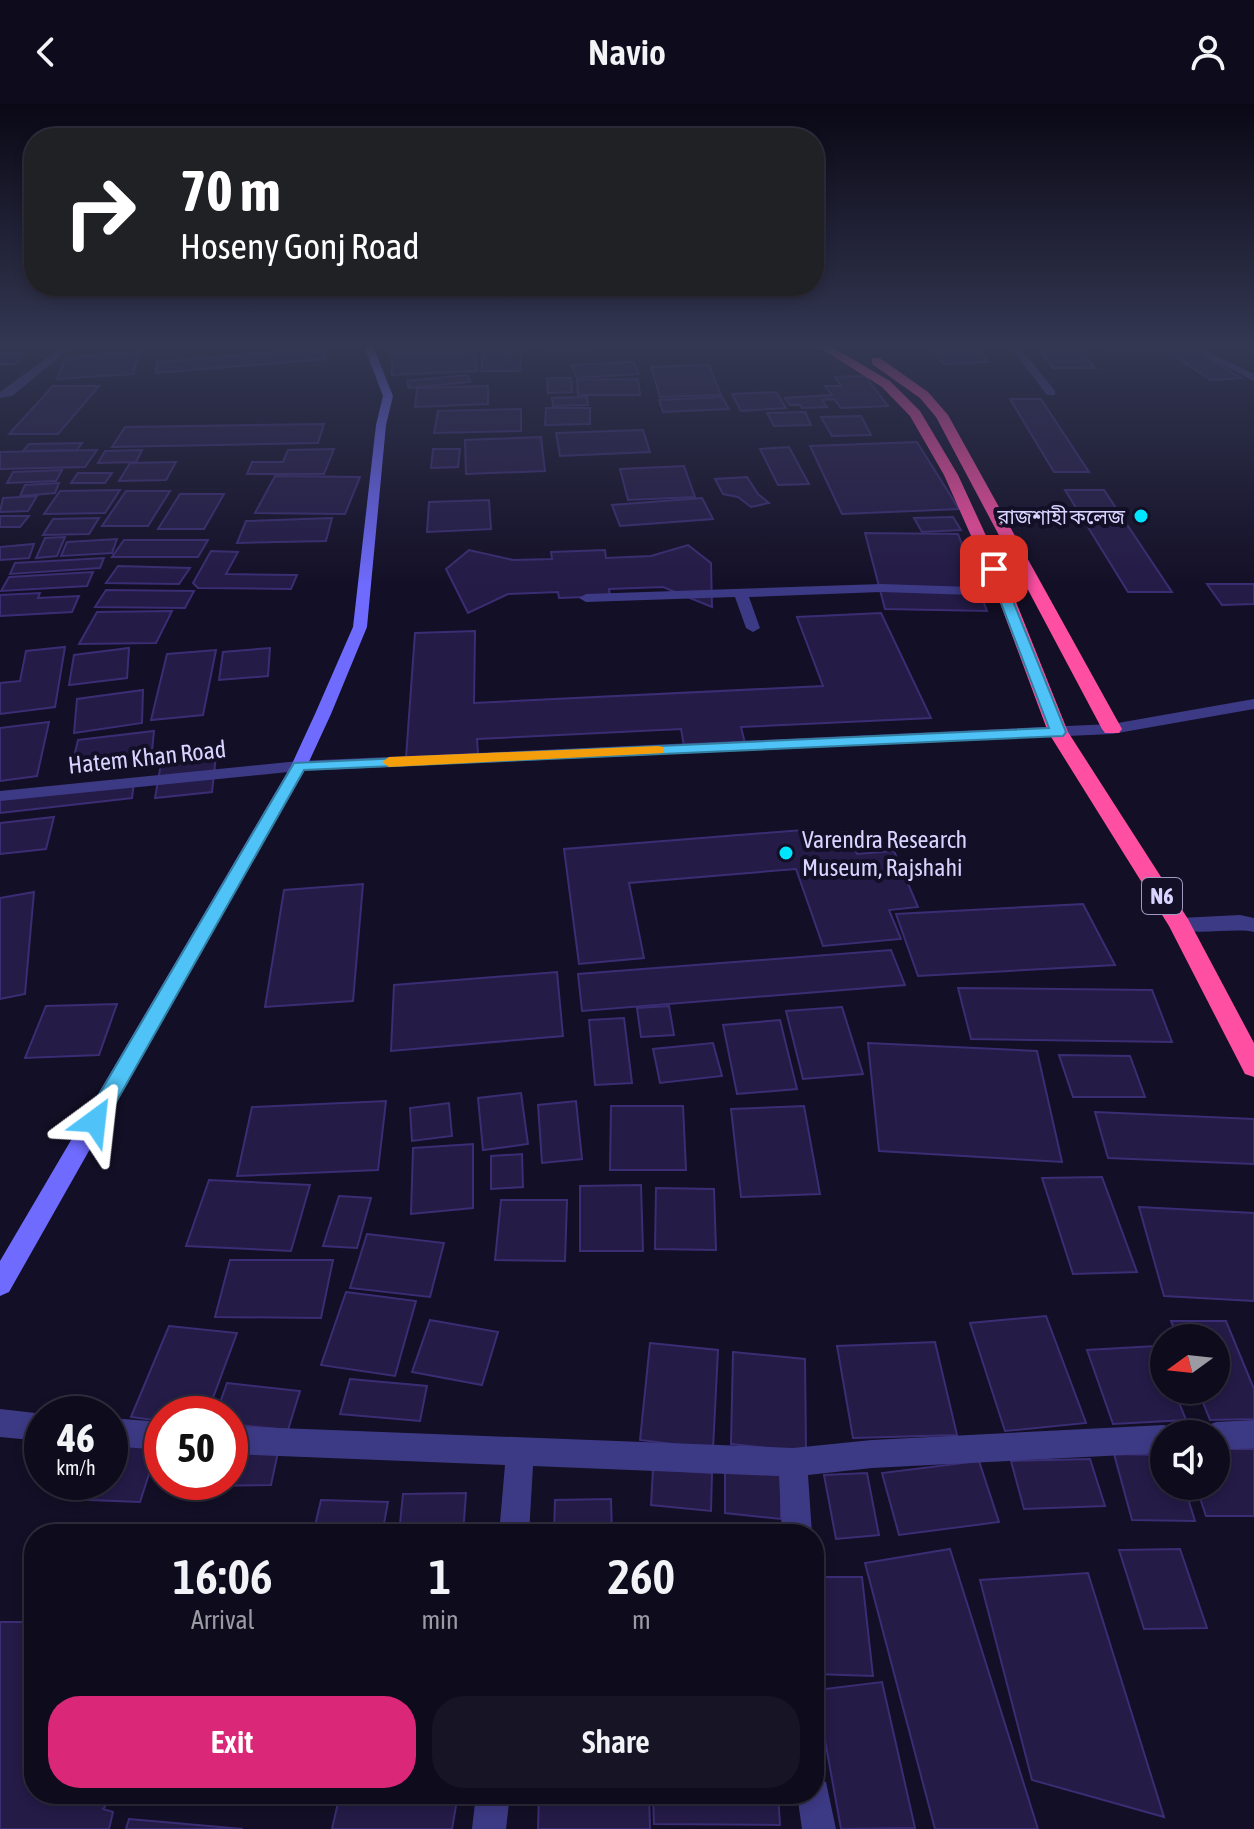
<!DOCTYPE html>
<meta charset="utf-8">
<style>
:root{--surface:#0e0b1c;--page:#171425;--text:#f1f3f6;--muted:#9b9ba3;--line:#2e2b3b;--accent:#db2777}
body{margin:0;font-family:"Asap Condensed","Noto Sans Bengali",sans-serif;background:var(--page);color:var(--text);height:100vh;display:flex;flex-direction:column;font-size:30px;white-space:nowrap}
*{box-sizing:border-box;margin:0}
p{font-size:26px;color:var(--muted)}
.icon{flex:none;width:44px;height:44px;fill:none;stroke:currentColor;stroke-width:2;stroke-linecap:round;stroke-linejoin:round}
.map{position:relative;flex:1;overflow:hidden}
.side{position:absolute;left:24px;top:1420px;width:800px;height:280px;display:flex;flex-direction:column;background:var(--surface);border-radius:32px;box-shadow:0 4px 12px #0003,0 0 0 2px var(--line)}
.side>*{flex:none}
.hud{position:absolute;left:24px;top:24px;width:800px;height:168px;border-radius:32px;box-shadow:0 4px 12px #0003,0 0 0 2px var(--line);background:#202124;color:#fff;overflow:hidden}
.needle{width:52px;rotate:255deg}
.tools{position:absolute;left:1150px;top:1220px;display:grid;gap:16px}
.tools a{display:grid;place-items:center;width:80px;height:80px;border-radius:50%;background:var(--surface);box-shadow:0 4px 12px #0003,0 0 0 2px var(--line);font-size:40px}
.speed{position:absolute;left:24px;top:1292px;display:flex;gap:16px;font-size:40px;font-weight:700;text-align:center}
.speed>*{display:grid;place-content:center;width:104px;height:104px;border-radius:50%;background:var(--surface);box-shadow:0 4px 12px #0003,0 0 0 2px var(--line);line-height:1}
.speed small{font-size:20px;font-weight:400}
.speed .limit{border:12px solid #d22;background:#fff;color:#111}
.pin{position:absolute;display:grid;place-items:center;width:68px;height:68px;color:#fff;margin:-34px;border-radius:16px;box-shadow:0 4px 12px #0006}
.me{position:absolute;width:88px;margin:-44px;rotate:30deg;stroke-linejoin:round;filter:drop-shadow(0 0 6px #0008)}
.turn{display:flex;align-items:center;gap:28px;height:168px;padding:0 24px;font-size:36px}
.turn .icon{width:104px;height:104px;stroke-width:2.5}
.turn b{display:block;font-size:56px;line-height:68px}
.eta{display:flex;justify-content:space-evenly;align-items:center;height:136px;text-align:center}
.eta b{font-size:48px;font-weight:600;line-height:56px}
.cta{display:flex;gap:16px;margin-top:auto;padding:16px 24px}
.cta a{flex:1;height:92px;border-radius:32px;background:var(--accent);color:#fff;font-size:32px;font-weight:600;line-height:92px;text-align:center}
.cta a+a{background:var(--page);color:var(--text)}
header{display:flex;justify-content:space-between;align-items:center;height:104px;padding:0 24px;background:var(--surface);font-size:36px;font-weight:600}
.map>svg:first-child{display:block}
.building{fill:#241b47;stroke:#3b2d73;stroke-width:2}
.lines{fill:none;stroke-linecap:round;stroke-linejoin:round}
.lane{fill:#3d3a85;fill-rule:evenodd}
.street{fill:#3d3a85;fill-rule:evenodd}
.secondary{fill:#6f6bff;fill-rule:evenodd}
.highway{fill:#ff4fa3;fill-rule:evenodd}
.route{fill:#4fc3f7;stroke:#337fa1;stroke-width:2}
.slow{fill:#f59e0b}
.poi-dot{fill:#00e5ff;stroke:#130f26;stroke-width:3}
.labels{text-anchor:middle;dominant-baseline:central;stroke-width:8;stroke-linejoin:round;paint-order:stroke}
.far-poi-label{font-size:20px;fill:#d9d4ff;stroke:#130f26;text-anchor:end}
.shield{fill:#130f26;stroke:#9e99be;stroke-width:2}
.shield-label{font-size:22px;font-weight:bold;fill:#d9d4ff}
.street-label{font-size:24px;fill:#d9d4ff;stroke:#130f26}
.poi-label{font-size:24px;fill:#d9d4ff;stroke:#130f26;text-anchor:start}
</style>
<header><svg class="icon" aria-label="back" viewBox="0 0 24 24"><path d="M15 5l-7 7 7 7"/></svg>Navio<svg class="icon" aria-label="person" viewBox="0 0 24 24"><circle cx="12" cy="8" r="4"/><path d="M4 21q1-7 8-7t8 7"/></svg></header>
<div class="map">
<svg width="1254" height="1725" viewBox="0 0 1254 1725">
<rect width="100%" height="100%" fill="#130f26"/>
<g class="building">
<polygon points="390,242 472,242 471,247 389,250"/>
<polygon points="484,242 522,242 520,267 481,267"/>
<polygon points="548,242 583,242 585,247 550,249"/>
<polygon points="931,242 975,242 988,258 943,260"/>
<polygon points="1100,242 1186,242 1193,246 1115,252"/>
<polygon points="324,244 326,255 156,269 157,258"/>
<polygon points="1038,244 1078,244 1095,264 1053,264"/>
<polygon points="1198,247 1241,274 1211,276 1170,249"/>
<polygon points="139,248 133,270 57,275 66,253"/>
<polygon points="475,248 477,267 392,271 392,252"/>
<polygon points="25,249 16,260 0,260 0,250"/>
<polygon points="633,258 639,270 577,274 572,261"/>
<polygon points="709,261 721,291 660,293 651,263"/>
<polygon points="467,271 470,278 409,284 407,277"/>
<polygon points="865,272 888,302 841,304 834,295 822,296 827,303 802,304 800,301 790,301 785,294 832,291 825,282 841,282 835,273"/>
<polygon points="547,274 571,274 572,288 548,289"/>
<polygon points="638,275 640,291 578,291 577,276"/>
<polygon points="53,282 99,282 58,330 9,330"/>
<polygon points="488,282 488,300 415,303 417,284"/>
<polygon points="776,288 786,304 741,307 732,290"/>
<polygon points="587,293 588,301 553,302 552,294"/>
<polygon points="722,293 729,305 663,308 659,296"/>
<polygon points="1010,295 1041,295 1089,368 1054,368"/>
<polygon points="546,304 590,304 590,320 545,321"/>
<polygon points="521,305 521,327 434,329 438,307"/>
<polygon points="805,308 811,321 774,322 767,309"/>
<polygon points="861,312 871,331 832,332 821,313"/>
<polygon points="324,320 318,339 112,343 125,323"/>
<polygon points="643,326 650,348 560,352 556,329"/>
<polygon points="541,333 545,367 466,370 465,336"/>
<polygon points="917,338 959,405 842,410 810,342"/>
<polygon points="82,339 77,346 23,347 29,340"/>
<polygon points="789,343 809,380 778,381 760,345"/>
<polygon points="334,345 324,370 247,370 252,358 283,358 288,346"/>
<polygon points="433,345 460,345 458,363 431,364"/>
<polygon points="97,346 85,363 0,365 0,348"/>
<polygon points="142,346 136,358 98,359 105,347"/>
<polygon points="176,358 166,376 119,377 130,359"/>
<polygon points="684,362 695,393 628,396 620,365"/>
<polygon points="62,366 56,377 7,379 13,368"/>
<polygon points="78,369 112,369 105,379 71,379"/>
<polygon points="275,372 360,373 345,410 255,409"/>
<polygon points="747,373 758,390 769,399 751,403 738,393 723,390 715,375"/>
<polygon points="59,379 55,389 20,392 25,381"/>
<polygon points="120,386 105,409 44,410 60,387"/>
<polygon points="1065,386 1104,386 1172,488 1128,488"/>
<polygon points="126,387 170,387 148,422 102,422"/>
<polygon points="180,390 224,390 204,425 158,425"/>
<polygon points="37,392 28,407 0,408 3,394"/>
<polygon points="702,394 713,415 620,422 612,401"/>
<polygon points="489,396 491,425 427,428 429,398"/>
<polygon points="0,412 29,412 20,423 0,423"/>
<polygon points="953,413 961,426 922,428 914,414"/>
<polygon points="99,414 89,430 43,431 53,415"/>
<polygon points="332,414 326,437 237,439 246,417"/>
<polygon points="865,429 958,430 987,507 885,505"/>
<polygon points="65,433 57,452 36,454 45,434"/>
<polygon points="117,435 112,449 61,452 67,438"/>
<polygon points="124,436 208,436 198,453 112,453"/>
<polygon points="34,440 29,454 0,456 0,443"/>
<polygon points="688,441 711,459 712,503 663,483 609,485 610,492 559,494 558,488 508,490 468,509 446,465 469,446 513,456 552,455 551,448 605,446 606,454 651,452"/>
<polygon points="211,447 238,448 226,470 297,471 291,485 198,484 193,479"/>
<polygon points="104,454 100,464 10,470 15,459"/>
<polygon points="118,462 190,464 179,480 106,479"/>
<polygon points="93,468 87,482 1,487 9,473"/>
<polygon points="1207,480 1254,480 1254,500 1222,501"/>
<polygon points="106,486 194,487 185,504 95,503"/>
<polygon points="40,489 38,494 79,492 72,508 0,512 0,491"/>
<polygon points="172,507 156,539 79,540 97,508"/>
<polygon points="881,509 931,614 741,623 745,639 684,642 681,625 477,635 478,650 406,654 415,529 475,527 474,599 823,582 797,513"/>
<polygon points="65,543 55,603 0,610 0,579 20,577 26,547"/>
<polygon points="129,544 127,574 69,581 74,551"/>
<polygon points="270,544 268,572 219,576 223,548"/>
<polygon points="216,546 203,611 151,616 167,550"/>
<polygon points="143,586 142,619 74,629 77,595"/>
<polygon points="49,618 37,672 0,677 0,624"/>
<polygon points="154,627 152,647 73,657 78,636"/>
<polygon points="217,642 212,688 155,694 163,648"/>
<polygon points="134,678 132,694 0,709 0,694"/>
<polygon points="54,713 46,745 0,750 0,719"/>
<polygon points="803,726 805,732 848,728 857,750 894,747 918,803 889,806 901,835 823,842 796,765 629,779 644,854 579,860 564,745"/>
<polygon points="363,780 353,897 265,903 284,786"/>
<polygon points="34,788 25,890 0,895 0,794"/>
<polygon points="1083,800 1115,861 918,872 896,810"/>
<polygon points="891,846 905,881 582,907 578,870"/>
<polygon points="557,868 563,932 391,947 394,881"/>
<polygon points="958,884 1152,886 1172,938 971,935"/>
<polygon points="117,900 99,951 25,954 46,902"/>
<polygon points="669,902 674,931 641,933 637,904"/>
<polygon points="842,903 863,970 803,975 786,907"/>
<polygon points="624,914 632,979 595,981 589,916"/>
<polygon points="780,916 797,985 737,990 723,921"/>
<polygon points="713,939 722,972 660,979 653,945"/>
<polygon points="868,939 1037,947 1062,1058 879,1047"/>
<polygon points="1059,951 1130,952 1145,993 1073,993"/>
<polygon points="521,989 528,1040 483,1046 478,994"/>
<polygon points="386,997 378,1066 237,1072 252,1003"/>
<polygon points="576,997 582,1055 542,1059 538,1001"/>
<polygon points="449,999 452,1032 412,1037 410,1004"/>
<polygon points="611,1002 683,1002 686,1066 610,1066"/>
<polygon points="804,1002 820,1090 741,1093 731,1005"/>
<polygon points="1095,1008 1254,1015 1254,1060 1108,1054"/>
<polygon points="473,1040 473,1104 411,1110 413,1044"/>
<polygon points="522,1050 523,1083 491,1085 491,1052"/>
<polygon points="1102,1073 1137,1168 1073,1170 1042,1074"/>
<polygon points="209,1076 310,1081 291,1147 186,1142"/>
<polygon points="641,1081 643,1147 580,1147 580,1082"/>
<polygon points="656,1084 714,1085 716,1146 655,1145"/>
<polygon points="339,1092 371,1094 357,1144 323,1142"/>
<polygon points="501,1096 567,1096 565,1157 495,1156"/>
<polygon points="1139,1103 1254,1109 1254,1197 1164,1192"/>
<polygon points="367,1130 444,1139 430,1193 350,1184"/>
<polygon points="230,1156 333,1156 321,1214 215,1213"/>
<polygon points="346,1188 416,1197 395,1272 321,1261"/>
<polygon points="1046,1212 1086,1319 1005,1327 970,1219"/>
<polygon points="430,1216 498,1228 482,1281 412,1268"/>
<polygon points="1171,1217 1226,1217 1254,1285 1254,1315 1210,1316 1198,1286 1216,1286 1216,1234 1178,1234"/>
<polygon points="169,1222 237,1229 207,1310 162,1310 162,1317 131,1313"/>
<polygon points="935,1238 957,1331 853,1334 837,1242"/>
<polygon points="650,1239 718,1246 713,1345 640,1336"/>
<polygon points="1156,1242 1164,1262 1164,1286 1174,1286 1186,1316 1113,1320 1087,1246"/>
<polygon points="733,1248 805,1255 806,1348 731,1340"/>
<polygon points="350,1275 427,1282 420,1317 340,1310"/>
<polygon points="227,1279 300,1287 288,1326 230,1320 230,1310 216,1310"/>
<polygon points="110,1340 158,1342 140,1398 64,1395 70,1378 110,1378"/>
<polygon points="1216,1345 1254,1345 1254,1412 1206,1412 1196,1382 1216,1382"/>
<polygon points="230,1348 278,1348 271,1381 200,1382 200,1378 230,1378"/>
<polygon points="1114,1350 1164,1351 1164,1382 1184,1382 1195,1417 1132,1416"/>
<polygon points="1090,1355 1105,1402 1024,1405 1011,1357"/>
<polygon points="979,1357 999,1418 899,1431 882,1369"/>
<polygon points="653,1365 712,1369 711,1407 651,1401"/>
<polygon points="725,1367 781,1371 781,1415 725,1409"/>
<polygon points="867,1369 879,1431 836,1435 824,1371"/>
<polygon points="466,1389 463,1430 399,1430 403,1390"/>
<polygon points="611,1395 612,1430 554,1430 555,1396"/>
<polygon points="321,1396 388,1398 382,1430 313,1430"/>
<polygon points="950,1445 1038,1725 935,1725 865,1459"/>
<polygon points="1180,1445 1207,1524 1144,1525 1119,1446"/>
<polygon points="1088,1469 1164,1713 1032,1676 980,1476"/>
<polygon points="814,1473 862,1473 873,1572 815,1570"/>
<polygon points="0,1518 34,1518 34,1690 115,1690 103,1705 113,1708 109,1725 0,1725"/>
<polygon points="882,1578 915,1724 841,1725 816,1586"/>
<polygon points="340,1690 458,1690 452,1725 332,1725"/>
<polygon points="539,1690 649,1690 650,1725 538,1725"/>
<polygon points="653,1690 778,1690 780,1721 654,1720"/>
<polygon points="129,1715 243,1725 126,1725"/>
</g>
<g class="lines">
<g class="lane">
<polygon points="1010,242 1019,242 1055,287 1055,291 1047,291"/>
<polygon points="1186,242 1196,242 1254,270 1254,277"/>
<polygon points="881,480 1004,484 1011,488 1004,492 881,488 749,493 760,524 753,528 746,524 735,493 586,498 579,494 586,490"/>
</g>
<g class="street">
<polygon points="63,242 73,242 12,292 0,294 0,288"/>
<polygon points="1254,595 1254,605 1112,630 299,667 0,697 0,687 299,657 1112,620"/>
<path d="M1240,811L1254,814V828C1235,823 1180,834 1170,821L1180,814Z"/>
<polygon points="0,1305 44,1310 42,1337 0,1333"/>
<polygon points="110,1314 162,1318 162,1346 110,1342"/>
<polygon points="1254,1316 1254,1344 1216,1346 1216,1330 1203,1330 1206,1322 1216,1318"/>
<polygon points="1164,1321 1174,1325 1176,1330 1164,1330 1164,1349 872,1364 808,1371 812,1430 782,1430 779,1372 533,1362 529,1430 499,1430 505,1361 230,1350 230,1322 793,1344 872,1336"/>
<polygon points="814,1673 826,1678 836,1725 802,1725 797,1690 814,1690"/>
<polygon points="476,1690 510,1690 506,1725 472,1725"/>
</g>
<polygon class="secondary" points="364,242 373,242 393,292 386,321 367,523 331,610 307,662 9,1188 0,1192 0,1157 291,662 315,610 353,523 376,321 383,292"/>
<g class="highway">
<polygon points="817,242 830,242 890,277 920,307 958,371 1012,488 1068,628 1188,815 1254,939 1254,973 1245,970 1169,822 1048,628 996,488 944,371 910,312 882,283"/>
<polygon points="872,254 880,254 928,288 948,311 1122,625 1119,629 1105,629 1102,625 936,313 920,294 872,260"/>
</g>
</g>
<linearGradient id="sky" x2="0" y2="1"><stop stop-color="#0a0815"/><stop offset="0.5" stop-color="#333752"/><stop offset="1" stop-color="#333752" stop-opacity="0"/></linearGradient>
<rect width="1254" height="483" fill="url(#sky)"/>
<polygon class="route" points="994,461 1000,465 1066,628 1063,632 304,666 102,1023 87,1023 84,1017 87,1011 294,659 1049,624 988,465"/>
<polygon class="slow" points="658,642 663,643 663,649 389,663 382,658 389,653"/>
<g class="poi-dot">
<circle cx="1141" cy="412" r="8"/>
<circle cx="786" cy="749" r="8"/>
</g>
<g class="labels">
<g class="far-poi-label">
<text x="1125" y="412">রাজশাহী কলেজ</text>
</g>
<rect class="shield" x="1142" y="774" width="40" height="36" rx="6"/>
<g class="shield-label">
<text x="1162" y="792">N6</text>
</g>
<g class="street-label">
<text transform="translate(147 653) rotate(-6)">Hatem Khan Road</text>
</g>
<g class="poi-label">
<text x="802" y="735">Varendra Research<tspan x="802" dy="28">Museum, Rajshahi</tspan></text>
</g>
</g>
</svg>
<div class="tools">
<a><svg class="needle" viewBox="-14 -14 28 28"><path d="M0-13l5 13h-10z" fill="#e53935"/><path d="M0 13l5-13h-10z" fill="#9b9ba3"/></svg></a>
<a><svg class="icon" aria-label="sound" viewBox="0 0 24 24"><path d="M4 9h4l5-4v14l-5-4H4zM17 9q2 3 0 6"/></svg></a>
</div>
<div class="speed"><div>46<small>km/h</small></div><div class="limit">50</div></div>
<div class="pin" style="left:994px;top:465px;background:#d93025"><svg class="icon" aria-label="arrive" viewBox="0 0 24 24"><path d="M6 21V4h12l-3 4 3 4H6"/></svg></div>
<svg class="me" style="left:95px;top:1017px" viewBox="-20 -20 40 40"><path d="M0-17L14 15 0 8-14 15z" fill="#4fc3f7" stroke="#fff" stroke-width="4"/></svg>
<div class="hud">
<div class="turn"><svg class="icon" aria-label="right" viewBox="0 0 24 24"><path d="M7 20v-9h11M14 6l5 5-5 5"/></svg><div><b>70 m</b>Hoseny Gonj Road</div></div>
</div>
<section class="side">
<div class="eta">
<div><b>16:06</b><p>Arrival</p></div>
<div><b>1</b><p>min</p></div>
<div><b>260</b><p>m</p></div>
</div>
<div class="cta"><a>Exit</a><a>Share</a></div>
</section>
</div>
